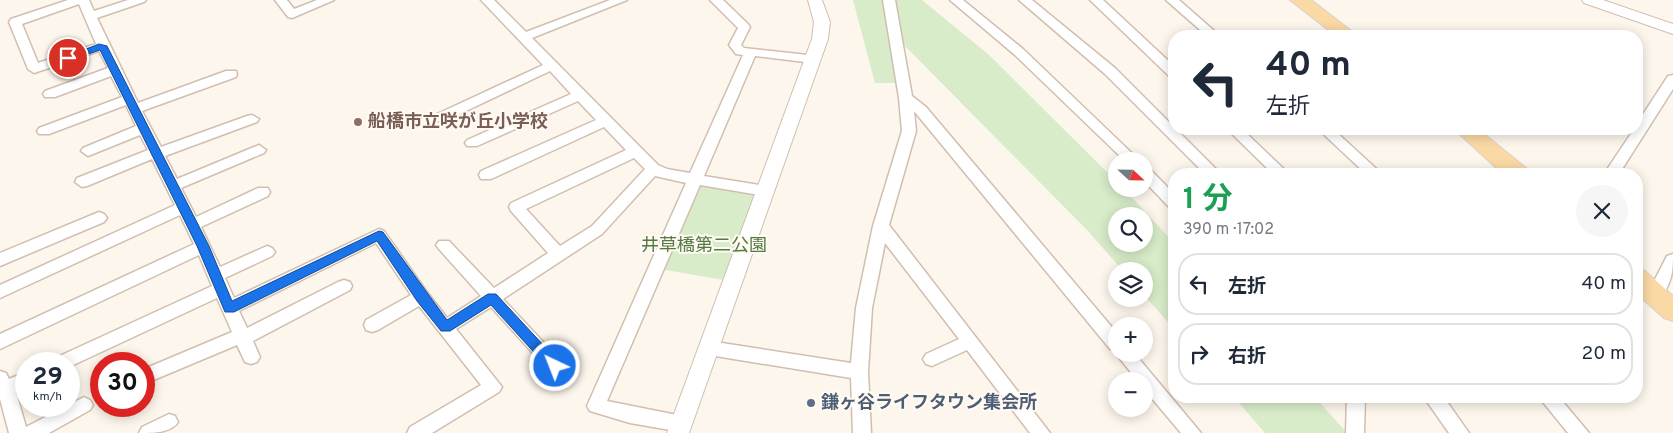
<!DOCTYPE html>
<html lang="ja">
<meta charset="utf-8">
<style>
:root{--surface:#fff;--page:#f6f6f7;--text:#1f2937;--muted:#747a83;--line:#e0e1e3}
body{margin:0;font-family:Overpass,"Noto Sans JP",sans-serif;background:var(--page);color:var(--text);height:100vh;display:flex;flex-direction:column;font-size:19px;white-space:nowrap}
*{box-sizing:border-box;margin:0}
p{font-size:16px;color:var(--muted)}
.icon{flex:none;width:28px;height:28px;fill:none;stroke:currentColor;stroke-width:2;stroke-linecap:round;stroke-linejoin:round}
.map{position:relative;flex:1;overflow:hidden}
.panel{position:absolute;left:1168px;top:168px;width:475px;height:235px;display:flex;flex-direction:column;background:var(--surface);border-radius:20px;box-shadow:0 2px 12px #0003}
.panel>*{flex:none}
.banner{position:absolute;left:1168px;top:30px;width:475px;height:105px;border-radius:20px;box-shadow:0 2px 12px #0003;background:#fff;color:var(--text);overflow:hidden}
.needle{width:32px;rotate:112deg}
.tools{position:absolute;left:1108px;top:152px;display:grid;gap:10px}
.tools a{display:grid;place-items:center;width:45px;height:45px;border-radius:50%;background:var(--surface);box-shadow:0 2px 12px #0003;font-size:25px}
.speed{position:absolute;left:15px;top:352px;display:flex;gap:10px;font-size:25px;font-weight:700;text-align:center}
.speed>*{display:grid;place-content:center;width:65px;height:65px;border-radius:50%;background:var(--surface);box-shadow:0 2px 12px #0003;line-height:1}
.speed small{font-size:12px;font-weight:400}
.speed .limit{border:8px solid #d22;background:#fff;color:#111}
.pin{position:absolute;display:grid;place-items:center;width:42px;height:42px;color:#fff;margin:-21px;border:2px solid #fff;border-radius:50%;box-shadow:0 1px 5px #0007}
.me{position:absolute;width:55px;margin:-28px;rotate:317deg;stroke-linejoin:round;filter:drop-shadow(0 0 4px #0008)}
.turn{display:flex;align-items:center;gap:18px;height:105px;padding:0 15px;font-size:22px}
.turn .icon{width:65px;height:65px;stroke-width:2.5}
.turn b{display:block;font-size:35px;line-height:42px}
.round{display:grid;place-items:center;flex:none;width:52px;height:52px;border-radius:26px;background:var(--page)}
.head{display:flex;align-items:center;justify-content:space-between;height:85px;padding:0 15px}
h1{font-size:30px;font-weight:700;line-height:38px;color:#1e9e55}
ul{padding:0;list-style:none}
li{display:flex;align-items:center;gap:15px;height:62px;margin:0 10px 8px;padding:0 5px;border:2px solid var(--line);border-radius:20px}
li div{flex:1}
li b{display:block;font-size:19px}
li em{font-style:normal}
.map>svg:first-child{display:block}
.green{fill:#d8ecc9;fill-rule:evenodd}
.lines{fill:none;stroke-linecap:round;stroke-linejoin:round}
.minor-casing{stroke:#d1beb0;stroke-width:3}
.tertiary-casing{stroke:#d1beb0;stroke-width:2}
.primary-casing{stroke:#dad1cd;stroke-width:2}
.minor{fill:#fff;fill-rule:evenodd}
.tertiary{fill:#fff;fill-rule:evenodd}
.primary{fill:#fbd9a5;fill-rule:evenodd}
.route{fill:#1a73e8;stroke:#114b97}
.education-dot{fill:#8d6e63;stroke:#fffaf3;stroke-width:2}
.service-dot{fill:#5c6f8a;stroke:#fffaf3;stroke-width:2}
.labels{text-anchor:middle;dominant-baseline:central;stroke-width:4;stroke-linejoin:round;paint-order:stroke}
.education-label{font-size:18px;font-weight:bold;fill:#785e54;stroke:#fffaf3;text-anchor:start}
.park-label{font-size:18px;fill:#537a41;stroke:#fffaf3}
.service-label{font-size:18px;font-weight:bold;fill:#4e5e75;stroke:#fffaf3;text-anchor:start}
</style>
<div class="map">
<svg width="1673" height="433" viewBox="0 0 1673 433">
<rect width="100%" height="100%" fill="#fdf6ec"/>
<g class="green">
<polygon points="853,0 886,0 898,83 875,83"/>
<path d="M893,0H922L988,54L1116,181V189H1124L1174,243V329L1144,295V271H1123L1087,230L898,39ZM1116,216H1144V244H1116Z"/>
<polygon points="701,186 752,193 755,198 724,280 660,269 696,188"/>
<polygon points="1233,396 1314,396 1347,433 1265,433"/>
</g>
<g class="lines">
<defs>
<g id="minor">
<path d="M68,0H89L94,11L128,0H146L144,2L97,18L138,103L226,71H236L237,74L236,77L142,111L161,147L247,116L252,115L259,119L257,122L165,156L177,179L254,147L259,145L266,150L264,153L181,188L196,217L258,188H268L270,192L268,196L201,227L220,267L267,246L272,248L275,252L272,256L225,278L234,298L379,229L384,231L427,292L447,318L481,296L439,249L436,245L439,241H449L494,288L548,253L511,211L509,207L511,203L626,150L604,127L491,179H481L479,175L481,171L596,120L578,101L477,146H467L465,143L467,140L571,94L550,71L445,121H435L433,118L435,115L543,65L481,0H494L526,32L610,0H627L532,38L658,165L667,169L690,173L743,55L736,54L729,45L738,28L710,0H723L748,24L750,27L741,45L744,48L817,56L819,59L813,63L755,56L704,176L766,186L771,187L773,191L771,195L766,196L700,185L607,401L682,416L688,418L691,424L688,430L682,432L630,423L590,411L587,406L686,183L655,176L602,234L503,299L561,361L564,366L561,371L555,373L549,371L491,307L456,329L502,387L499,392L432,433H407L410,427L481,385L419,306L378,330L372,332L366,330L364,325L366,320L411,295L376,243L239,311L247,328L338,282L344,280L350,282L352,286L350,290L253,341L260,357L257,362L251,364L245,362L237,345L144,384V369L232,332L217,298L69,367V364H51L53,359L212,286L199,255L0,349V334L194,244L180,215L0,298V285L175,205L152,159L87,186L82,187L75,182L77,178L148,150L140,135L88,156L81,151L83,148L136,126L126,105L49,134H39L37,131L39,128L122,97L111,76L55,97H45L43,94L45,91L108,68L99,51L34,73L28,69L9,22L11,19ZM79,4L96,44L38,63L22,24ZM634,158L645,169L592,226L560,246L526,209Z"/>
<polygon points="275,0 287,0 294,9 317,0 334,0 292,18 288,17"/>
<polygon points="883,0 895,0 912,96 926,107 1116,332 1116,351 1110,349 914,111 916,131 889,225 1050,433 1030,433 967,350 932,366 926,364 923,359 926,354 959,339 885,243 872,308 868,372 871,433 853,433 851,378 709,355 703,353 701,348 703,343 709,341 851,363 856,308 873,226 902,131 899,98"/>
<polygon points="950,0 963,0 1023,49 1140,161 1125,161 1015,55"/>
<polygon points="1019,0 1032,0 1115,68 1221,174 1205,174 1105,74"/>
<polygon points="1090,0 1103,0 1174,66 1174,77 1169,76"/>
<polygon points="1166,0 1179,0 1220,36 1207,36"/>
<polygon points="1673,75 1673,89 1619,174 1604,174 1634,129 1636,129 1636,125 1668,76"/>
<polygon points="1227,129 1242,129 1289,174 1273,174"/>
<polygon points="1318,129 1333,129 1382,174 1366,174"/>
<polygon points="1144,167 1149,168 1174,194 1174,208 1169,207 1144,181"/>
<polygon points="99,212 104,214 107,218 104,222 0,266 0,253"/>
<path d="M1673,254C1673,276 1671,280 1661,300L1655,301L1649,300L1647,295L1667,256Z"/>
<polygon points="1116,354 1135,354 1201,433 1181,433 1144,389 1144,381 1138,381"/>
<polygon points="0,371 6,373 9,379 26,372 26,387 16,392 26,427 84,397 90,400 93,405 90,410 49,433 9,433 0,399"/>
<polygon points="1347,396 1365,396 1364,433 1346,433"/>
<polygon points="1423,396 1443,396 1469,433 1449,433"/>
<polygon points="1538,396 1558,396 1589,433 1568,433"/>
<path d="M169,414L175,416L178,422C171,433 153,433 139,433L142,427Z"/>
</g>
<g id="tertiary">
<polygon points="808,0 822,0 830,22 828,39 689,433 667,433 812,39 814,22"/>
<polygon points="1582,0 1603,0 1673,24 1673,34 1584,3"/>
</g>
<g id="primary">
<polygon points="1290,0 1311,0 1358,36 1336,36"/>
<polygon points="1454,129 1478,129 1526,168 1529,174 1503,174"/>
<polygon points="1636,268 1645,271 1673,296 1673,321 1664,318 1636,293"/>
</g>
</defs>
<use href="#minor" class="minor-casing"/>
<use href="#tertiary" class="tertiary-casing"/>
<use href="#primary" class="primary-casing"/>
<use href="#minor" class="minor"/>
<use href="#tertiary" class="tertiary"/>
<use href="#primary" class="primary"/>
</g>
<polygon class="route" points="99,44 107,46 209,246 232,301 379,231 383,232 447,320 488,294 496,294 559,362 561,366 559,370 550,370 491,305 450,331 441,331 417,301 377,241 234,312 225,312 197,246 100,50 68,61 63,58"/>
<circle class="education-dot" cx="358" cy="122" r="5"/>
<circle class="service-dot" cx="811" cy="403" r="5"/>
<g class="labels">
<g class="education-label">
<text x="368" y="122">船橋市立咲が丘小学校</text>
</g>
<g class="park-label">
<text x="704" y="246">井草橋第二公園</text>
</g>
<g class="service-label">
<text x="821" y="403">鎌ヶ谷ライフタウン集会所</text>
</g>
</g>
</svg>
<div class="tools">
<a><svg class="needle" viewBox="-14 -14 28 28"><path d="M0-13l5 13h-10z" fill="#e53935"/><path d="M0 13l5-13h-10z" fill="#747a83"/></svg></a>
<a><svg class="icon" aria-label="search" viewBox="0 0 24 24"><circle cx="10" cy="10" r="6"/><path d="M15 15l6 6"/></svg></a>
<a><svg class="icon" aria-label="layers" viewBox="0 0 24 24"><path d="M12 4l9 5-9 5-9-5zM3 14l9 5 9-5"/></svg></a>
<a>+</a>
<a>−</a>
</div>
<div class="speed"><div>29<small>km/h</small></div><div class="limit">30</div></div>
<div class="pin" style="left:68px;top:58px;background:#d93025"><svg class="icon" aria-label="arrive" viewBox="0 0 24 24"><path d="M6 21V4h12l-3 4 3 4H6"/></svg></div>
<svg class="me" style="left:555px;top:366px" viewBox="-20 -20 40 40"><circle r="17" fill="#1a73e8" stroke="#fff" stroke-width="3"/><path d="M0-11L8 9 0 5-8 9z" fill="#fff"/></svg>
<div class="banner">
<div class="turn"><svg class="icon" aria-label="left" viewBox="0 0 24 24"><path d="M17 20v-9H6M10 6l-5 5 5 5"/></svg><div><b>40 m</b>左折</div></div>
</div>
<section class="panel">
<div class="head"><div><h1>1 分</h1><p>390 m · 17:02</p></div><a class="round"><svg class="icon" aria-label="close" viewBox="0 0 24 24"><path d="M6 6l12 12M18 6L6 18"/></svg></a></div>
<ul>
<li><svg class="icon" aria-label="left" viewBox="0 0 24 24"><path d="M17 20v-9H6M10 6l-5 5 5 5"/></svg><div><b>左折</b></div><em>40 m</em></li>
<li><svg class="icon" aria-label="right" viewBox="0 0 24 24"><path d="M7 20v-9h11M14 6l5 5-5 5"/></svg><div><b>右折</b></div><em>20 m</em></li>
</ul>
</section>
</div>
